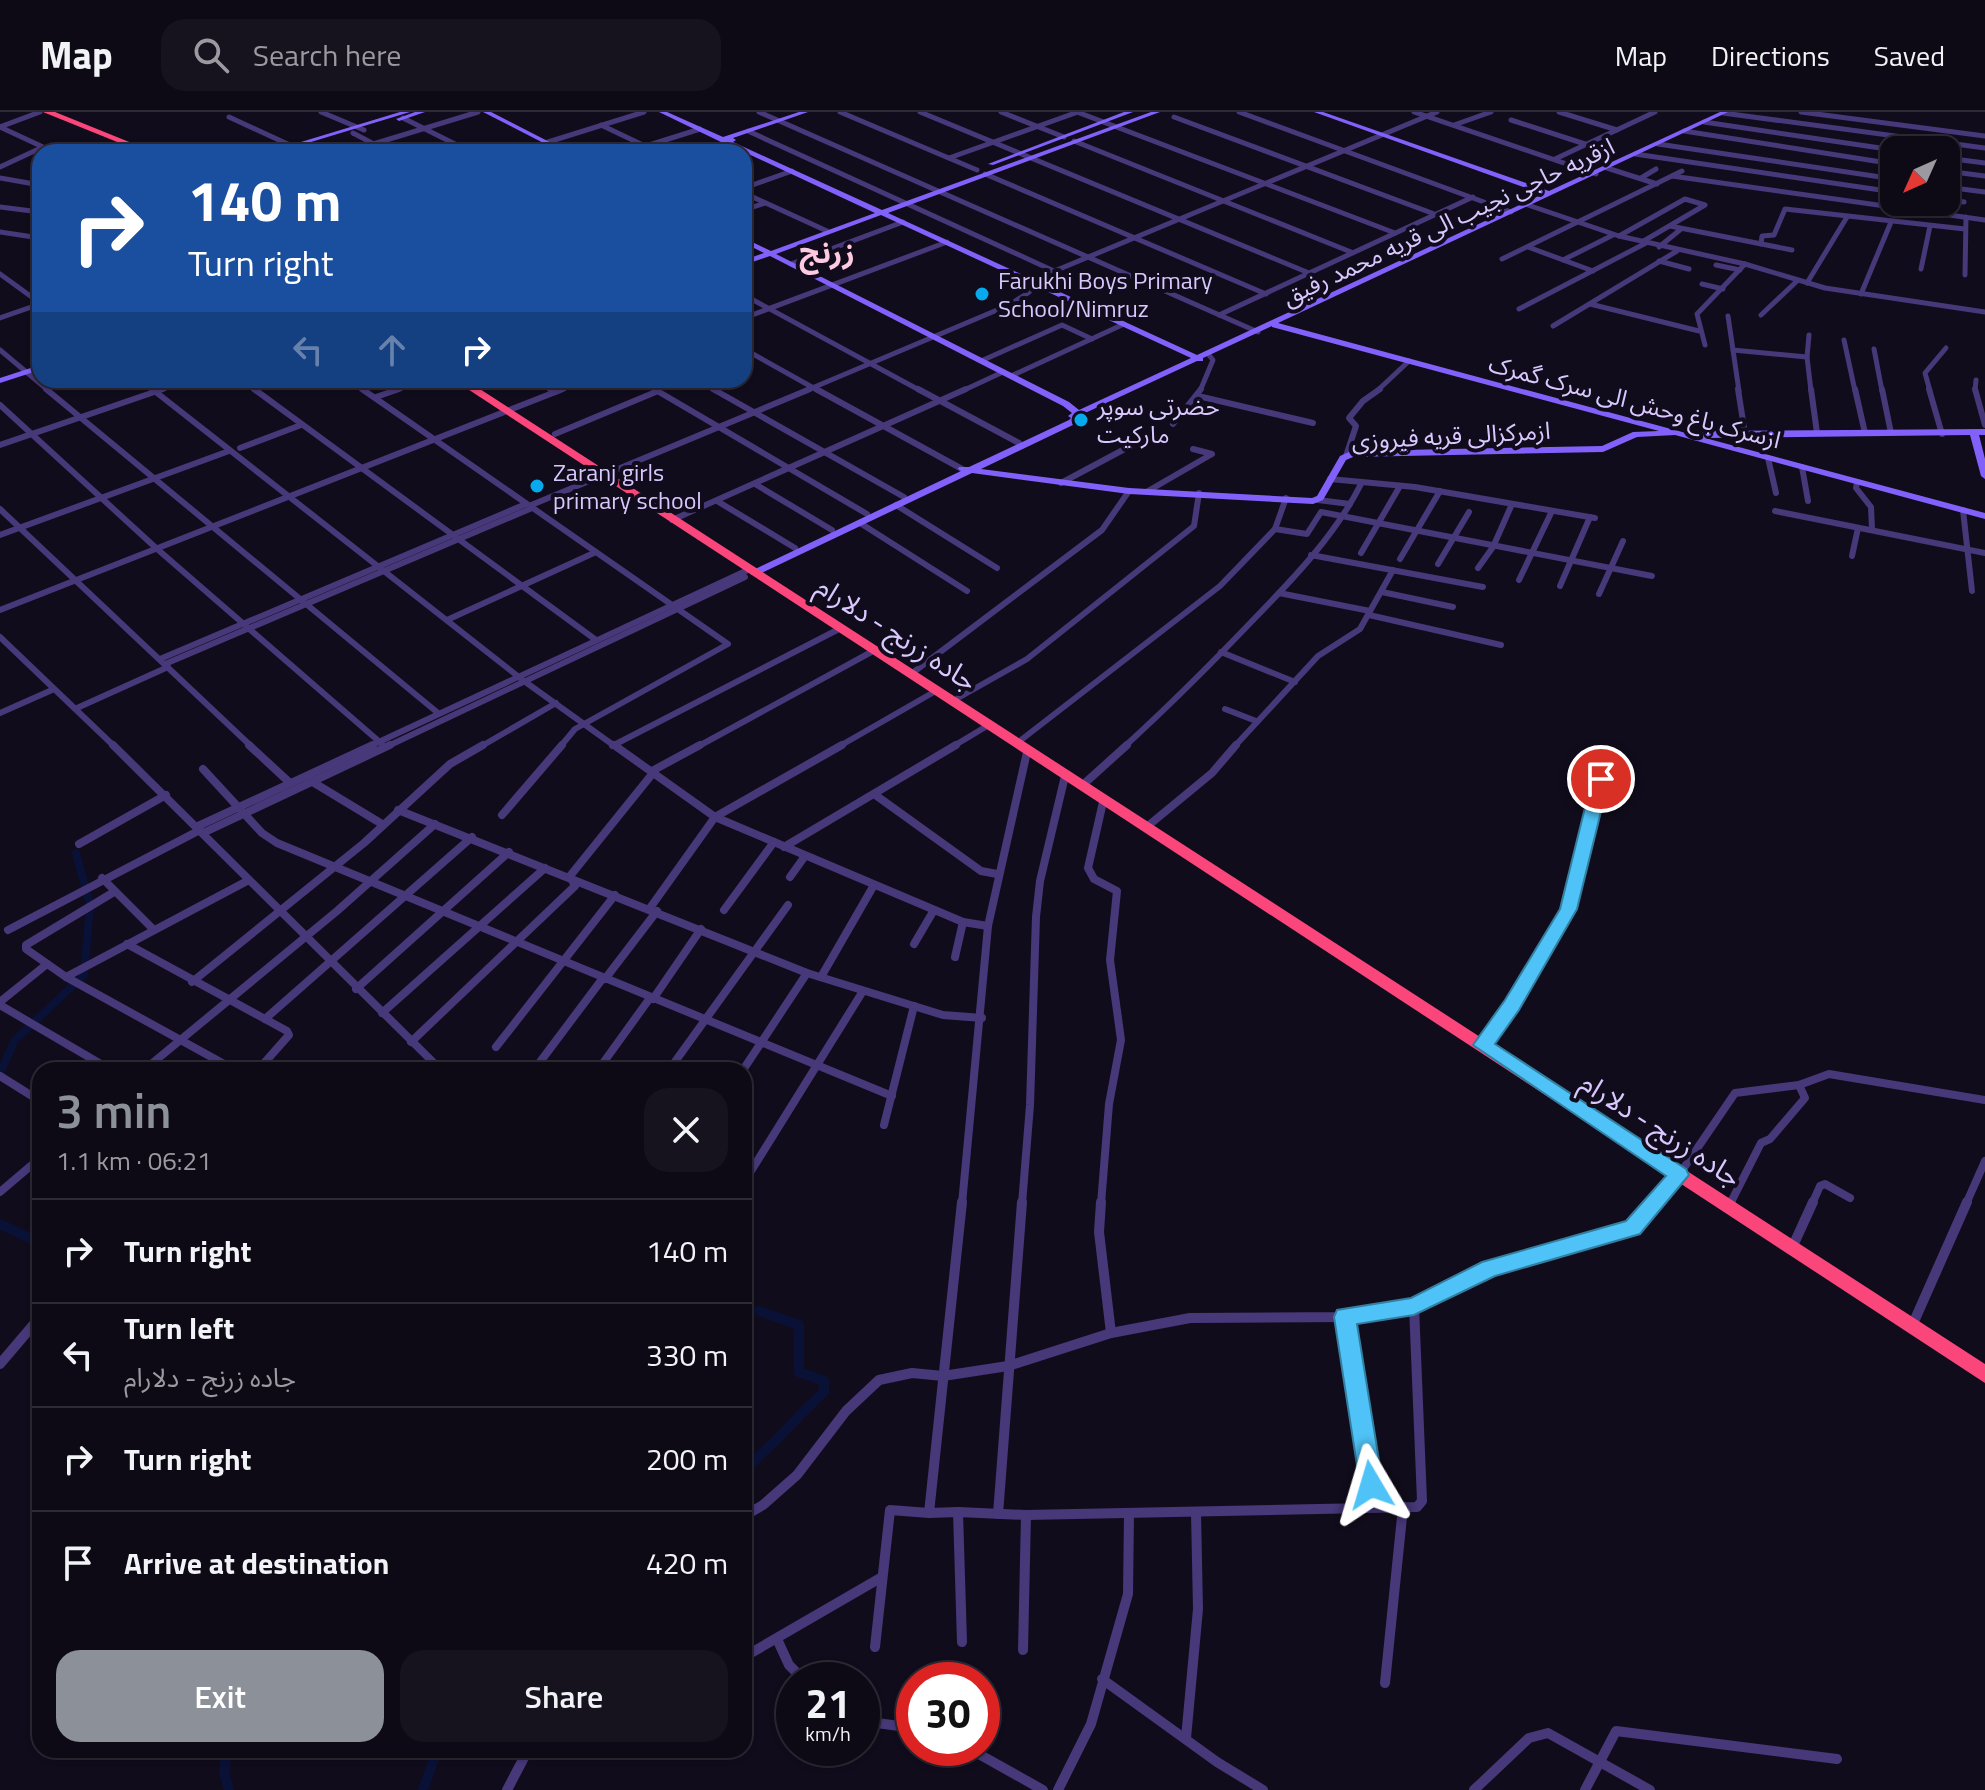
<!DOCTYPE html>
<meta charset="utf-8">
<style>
:root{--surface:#0d0915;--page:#16121e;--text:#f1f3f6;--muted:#9a9aa0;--line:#2d2a34;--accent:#8c9099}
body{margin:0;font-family:"Titillium Web","Noto Sans Arabic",sans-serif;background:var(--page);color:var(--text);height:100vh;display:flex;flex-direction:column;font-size:30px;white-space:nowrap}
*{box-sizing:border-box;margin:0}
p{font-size:26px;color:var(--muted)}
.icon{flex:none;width:44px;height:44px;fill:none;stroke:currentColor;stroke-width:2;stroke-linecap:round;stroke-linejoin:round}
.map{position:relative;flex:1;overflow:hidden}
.sheet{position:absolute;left:32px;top:950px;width:720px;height:696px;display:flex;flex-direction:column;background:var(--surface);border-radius:24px;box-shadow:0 2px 6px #0004,0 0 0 2px var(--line)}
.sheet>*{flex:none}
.banner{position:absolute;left:32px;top:32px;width:720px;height:244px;border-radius:24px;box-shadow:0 2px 6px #0004,0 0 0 2px var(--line);background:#1a4fa0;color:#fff;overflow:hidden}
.needle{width:52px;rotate:225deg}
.controls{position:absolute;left:1880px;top:24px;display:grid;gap:16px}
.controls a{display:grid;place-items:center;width:80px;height:80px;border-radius:16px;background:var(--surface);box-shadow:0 2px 6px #0004,0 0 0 2px var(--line);font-size:40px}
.speed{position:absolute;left:776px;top:1550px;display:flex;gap:16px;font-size:40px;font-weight:700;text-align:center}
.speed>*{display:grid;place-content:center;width:104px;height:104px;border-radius:50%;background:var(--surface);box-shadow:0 2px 6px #0004,0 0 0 2px var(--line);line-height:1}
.speed small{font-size:20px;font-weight:400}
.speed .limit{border:12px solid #d22;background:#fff;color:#111}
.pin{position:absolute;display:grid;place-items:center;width:68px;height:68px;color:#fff;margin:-34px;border:4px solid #fff;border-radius:50%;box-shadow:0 2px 8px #0007}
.me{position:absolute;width:88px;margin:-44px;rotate:353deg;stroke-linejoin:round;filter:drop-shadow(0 0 6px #0008)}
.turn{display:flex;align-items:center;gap:28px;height:168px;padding:0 24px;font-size:36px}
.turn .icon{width:104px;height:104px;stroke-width:2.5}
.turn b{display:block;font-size:56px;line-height:68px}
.lanes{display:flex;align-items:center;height:76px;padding:0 24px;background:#0003;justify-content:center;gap:40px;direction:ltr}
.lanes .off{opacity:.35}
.round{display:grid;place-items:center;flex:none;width:84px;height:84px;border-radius:24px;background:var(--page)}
.head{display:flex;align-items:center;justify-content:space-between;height:136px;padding:0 24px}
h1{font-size:48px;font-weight:600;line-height:60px;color:var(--accent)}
.primary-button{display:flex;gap:16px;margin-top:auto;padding:16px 24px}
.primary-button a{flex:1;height:92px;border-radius:24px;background:var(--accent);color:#fff;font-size:32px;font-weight:600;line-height:92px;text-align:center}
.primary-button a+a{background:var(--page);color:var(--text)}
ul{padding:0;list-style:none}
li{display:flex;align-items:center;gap:24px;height:104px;padding:0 24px;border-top:2px solid var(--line)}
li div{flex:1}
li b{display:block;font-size:30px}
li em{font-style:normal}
header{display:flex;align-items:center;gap:48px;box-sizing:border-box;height:112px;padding:0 40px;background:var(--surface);border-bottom:2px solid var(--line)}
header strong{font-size:38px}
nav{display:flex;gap:44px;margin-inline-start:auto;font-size:28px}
.search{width:560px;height:72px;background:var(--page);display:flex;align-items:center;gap:20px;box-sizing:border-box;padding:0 28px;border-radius:24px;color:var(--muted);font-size:30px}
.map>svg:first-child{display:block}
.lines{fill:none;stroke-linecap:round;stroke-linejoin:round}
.canal-far1{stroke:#091137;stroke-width:8}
.canal{stroke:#091137;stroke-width:10}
.street-far3{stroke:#47387a;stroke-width:5}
.street-far2{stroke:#47387a;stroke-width:6}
.street-far1{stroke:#47387a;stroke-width:8}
.street{stroke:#47387a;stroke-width:10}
.secondary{fill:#8261fb;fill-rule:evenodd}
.highway{fill:#fa467a;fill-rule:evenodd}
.route{fill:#4fc3f7;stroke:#337fa1;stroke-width:2}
.poi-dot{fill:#06a9eb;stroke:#110c1c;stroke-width:3}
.labels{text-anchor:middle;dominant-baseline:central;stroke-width:8;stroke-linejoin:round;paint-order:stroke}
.far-street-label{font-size:24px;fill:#d8c8fe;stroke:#110c1c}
.far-poi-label{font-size:24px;fill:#d8c8fe;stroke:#110c1c;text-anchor:start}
.street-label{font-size:28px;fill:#d8c8fe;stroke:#110c1c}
.far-district-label{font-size:30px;font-weight:bold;fill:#fecae1;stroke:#110c1c}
</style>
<header>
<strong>Map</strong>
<div class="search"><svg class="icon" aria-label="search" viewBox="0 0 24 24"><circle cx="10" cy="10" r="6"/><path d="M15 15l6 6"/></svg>Search here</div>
<nav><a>Map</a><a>Directions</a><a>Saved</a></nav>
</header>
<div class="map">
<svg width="1985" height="1678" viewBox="0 0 1985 1678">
<rect width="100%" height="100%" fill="#110c1c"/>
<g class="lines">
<polyline class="canal-far1" points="0,961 15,928 84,863 90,793 76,741"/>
<g class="canal">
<polyline points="0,1112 40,1131"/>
<path d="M744,1357C774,1334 796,1305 824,1280V1269L799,1260V1213L759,1199"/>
<polyline points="227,1638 224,1660 229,1678"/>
<polyline points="423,1678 437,1638"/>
</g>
<g class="street-far3">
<polyline points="321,0 364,18"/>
<polyline points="759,0 1258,220"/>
<polyline points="840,0 977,58"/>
<polyline points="920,0 1309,161"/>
<polyline points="1001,0 1064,25"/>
<polyline points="1077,0 1395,121"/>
<polyline points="1239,0 1511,100"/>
<polyline points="1414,0 1596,62"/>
<polyline points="1559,0 1617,18"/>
<polyline points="1801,0 1985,24"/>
<polyline points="1723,1 1985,36"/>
<polyline points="229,5 305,40"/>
<polyline points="1174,5 1437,103"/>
<polyline points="403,6 471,40"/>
<polyline points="1511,8 1585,32"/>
<polyline points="1704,10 1894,38"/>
<polyline points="601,13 645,34"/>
<polyline points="1454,13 1491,0"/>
<polyline points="0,15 43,35 0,55"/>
<polyline points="0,15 40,0"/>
<polyline points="748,19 1054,159"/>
<polyline points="1684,19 1894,52"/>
<polyline points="353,21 389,40"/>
<polyline points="1074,29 1351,140"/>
<polyline points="1658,32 1894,67"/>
<polyline points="347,40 478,0"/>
<polyline points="516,40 644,0"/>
<polyline points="627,40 700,17"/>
<polyline points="1635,42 1894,80"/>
<polyline points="949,46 1078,0"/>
<polyline points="1946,46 1985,51"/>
<polyline points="1555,47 1655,0"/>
<polyline points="1607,56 1657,72"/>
<polyline points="1946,59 1985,64"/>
<polyline points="985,62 1266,182"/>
<polyline points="1672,64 1985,108"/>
<polyline points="0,66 40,73"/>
<polyline points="1641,66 1656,57"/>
<polyline points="1946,75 1985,80"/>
<polyline points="744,76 792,59"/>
<polyline points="744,81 827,119"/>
<polyline points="1946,87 1964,90"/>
<polyline points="1528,93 1619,124 1745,152 1825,176 1985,200"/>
<polyline points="0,95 40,100"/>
<polyline points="744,98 765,91"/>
<polyline points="1670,114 1792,138"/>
<polyline points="0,120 40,126"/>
<polyline points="1619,124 1685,87 1705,93 1642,130"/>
<polyline points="1761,132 1762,124 1774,123 1785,97 1965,117"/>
<polyline points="1528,135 1593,159"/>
<polyline points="1659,135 1681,117"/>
<polyline points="1502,147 1682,59"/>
<polyline points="1563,148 1613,123"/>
<polyline points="1659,149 1689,157"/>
<polyline points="791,152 903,110"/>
<polyline points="1716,153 1740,158"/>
<polyline points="1921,157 1930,114"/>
<polyline points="0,162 40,191"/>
<polyline points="1965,163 1966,105"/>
<polyline points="1807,171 1847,105"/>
<polyline points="1702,172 1723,177"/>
<polyline points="1861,182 1891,110"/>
<polyline points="744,183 921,279"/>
<polyline points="1590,192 1699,219"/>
<polyline points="1519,197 1646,131"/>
<polyline points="1219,203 1473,85"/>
<polyline points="1761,203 1797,169"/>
<polyline points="1728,204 1739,279"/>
<polyline points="0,206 40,192"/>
<polyline points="744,206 947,130"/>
<polyline points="1553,214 1677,139"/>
<polyline points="1809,223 1807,245 1811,279"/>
<polyline points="1844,228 1855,279"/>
<polyline points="1705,233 1697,202 1745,152"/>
<polyline points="744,237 819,279"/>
<polyline points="1874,237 1882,279"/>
<polyline points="0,238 49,279"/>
<polyline points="1733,238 1807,245"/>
<polyline points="981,249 1062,213 1092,227"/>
<polyline points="1011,264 1124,212"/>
<polyline points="141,268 154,279"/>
<polyline points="242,268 256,279"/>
<polyline points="350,268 365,279"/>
<polyline points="537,268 553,279"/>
<polyline points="640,268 658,279"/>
<polyline points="698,268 716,279"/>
<polyline points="158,279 188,268"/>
<polyline points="394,279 423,268"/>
<polyline points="558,279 585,268"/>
<polyline points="805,279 1009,193 1028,181 1045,163 1437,0"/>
<polyline points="962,279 1003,260"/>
<polyline points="1200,279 1213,248 1209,243"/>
<polyline points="1377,279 1409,249"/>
<polyline points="1930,279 1925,261 1946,236"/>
<polyline points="1975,279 1976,268"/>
</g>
<g class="street-far2">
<polyline points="46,277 438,601"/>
<polyline points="152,277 524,569 616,635"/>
<polyline points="254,277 596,528"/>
<polyline points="362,277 728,532 575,617 560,635"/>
<polyline points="550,277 555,280"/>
<polyline points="654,277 867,402"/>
<polyline points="713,277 904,385"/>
<polyline points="816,277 962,357"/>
<polyline points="918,277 1019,331"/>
<polyline points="1738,277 1745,322"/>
<polyline points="1811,277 1817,321"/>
<polyline points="1855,277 1865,321"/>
<polyline points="1882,277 1891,321"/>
<polyline points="1929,277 1942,322"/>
<polyline points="1975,277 1985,313"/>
<polyline points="1198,284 1313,311"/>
<polyline points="376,285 399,277"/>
<polyline points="0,293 156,436 382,632"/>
<polyline points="1173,312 1201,277"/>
<polyline points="555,322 658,279"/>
<polyline points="0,333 163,277"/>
<polyline points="240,336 301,313"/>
<polyline points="1346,344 1356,314 1349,306 1363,289 1380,277"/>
<polyline points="1768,346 1776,381"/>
<polyline points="1802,355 1808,389"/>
<polyline points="1330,367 1415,375 1595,406"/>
<polyline points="1857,370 1856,376 1871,395 1872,417"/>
<polyline points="1061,371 1149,324"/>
<polyline points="755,372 832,418"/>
<polyline points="1148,379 1212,342 1193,337"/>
<polyline points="1318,388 1350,392"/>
<polyline points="717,389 795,436"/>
<polyline points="896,393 997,456"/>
<polyline points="529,394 810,277"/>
<polyline points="0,397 252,635"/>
<polyline points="1963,398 1972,479"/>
<polyline points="1775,399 1985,441"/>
<polyline points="672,408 966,277"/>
<polyline points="860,411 967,479"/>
<polyline points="1275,417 1307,422 1321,400 1652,464"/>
<polyline points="0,423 229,339"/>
<polyline points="1361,441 1400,374"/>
<polyline points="1311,443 1483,475"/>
<polyline points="1852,444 1858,416"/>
<polyline points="1400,447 1440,379"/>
<polyline points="1438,452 1469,400"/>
<polyline points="1478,456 1493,435 1512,392"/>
<polyline points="1519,468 1552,399"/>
<polyline points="1560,474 1590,405"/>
<polyline points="1382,480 1453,495"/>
<polyline points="1279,481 1370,499"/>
<polyline points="1599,482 1623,429"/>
<polyline points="0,498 563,277"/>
<polyline points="1369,503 1501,533"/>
<polyline points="447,508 596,440"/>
<polyline points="0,525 115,635"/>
<polyline points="1221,540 1295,570"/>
<polyline points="160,547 526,392"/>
<polyline points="165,552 532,396"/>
<polyline points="915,559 1102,418 1129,379"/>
<polyline points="958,586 1027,547 1194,414 1199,381"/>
<polyline points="77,596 168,555"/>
<polyline points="1225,597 1256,609"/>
<polyline points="0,601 52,578"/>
<polyline points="1021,628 1220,474 1275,417 1286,386"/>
<polyline points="612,634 839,517"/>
<polyline points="368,635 750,457"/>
<polyline points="386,635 745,465"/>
<polyline points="480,635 556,591"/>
<polyline points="697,635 875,538"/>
<polyline points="838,635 934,580"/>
<polyline points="952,635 987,614"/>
<path d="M1124,635C1170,593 1213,550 1255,506C1294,466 1336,422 1361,372"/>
<polyline points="1234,635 1318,544 1360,517 1393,458"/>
</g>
<g class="street-far1">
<polyline points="113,633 441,958"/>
<polyline points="249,633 290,671"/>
<polyline points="614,633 715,705 963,810 988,814"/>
<polyline points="203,657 262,721 277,731 892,984"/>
<polyline points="652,659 700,633"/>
<polyline points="311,669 382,712"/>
<polyline points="1086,670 1127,633"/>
<polyline points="874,682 981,759 997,762"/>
<polyline points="398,698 807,861 943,903 982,906"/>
<polyline points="502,703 562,633"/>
<polyline points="1149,713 1212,661 1236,633"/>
<polyline points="196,715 373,633"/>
<polyline points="203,721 390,633"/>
<polyline points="79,732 166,683"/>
<polyline points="784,735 956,633"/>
<polyline points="790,765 805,744"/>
<polyline points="102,766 154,818"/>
<polyline points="114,780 26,833 26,837 66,865 235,958"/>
<polyline points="650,796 715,705 842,633"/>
<polyline points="724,798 774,730"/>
<polyline points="8,818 200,718"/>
<polyline points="127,832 287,919 289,923 258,958"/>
<polyline points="914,832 934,798"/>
<polyline points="955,845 963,810"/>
<polyline points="66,865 249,768"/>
<polyline points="821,865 874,773"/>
<polyline points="605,867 657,799"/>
<polyline points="192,870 364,731 450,652 483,633"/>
<polyline points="356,877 509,740"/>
<polyline points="653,887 701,817"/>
<polyline points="0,890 47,852"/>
<polyline points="0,893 111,958"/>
<polyline points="382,901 545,756"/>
<polyline points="265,907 472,725"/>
<polyline points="411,930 575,774 570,764 653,661"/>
<polyline points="1483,933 1512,893 1569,797 1601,667"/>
<polyline points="496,935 615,783"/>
<polyline points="144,958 337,799 435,712"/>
<polyline points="534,958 603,866"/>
<polyline points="598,958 650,886"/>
<polyline points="669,958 788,793"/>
<polyline points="743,958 807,861"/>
<polyline points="0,964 40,989"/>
<polyline points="884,1013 914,894"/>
<polyline points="751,1059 863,879"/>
<polyline points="0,1080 40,1046"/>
<polyline points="962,1092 988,814 1027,640"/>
<polyline points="1022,1092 1030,993 1036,805 1040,769 1065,664"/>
<polyline points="1101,1092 1109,992 1121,928 1110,848 1117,779 1094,767 1088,756 1103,690"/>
<polyline points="1654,1092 1679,1063 1735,981 1799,973 1829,962 1985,988"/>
<polyline points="1730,1092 1761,1031 1770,1027 1805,986 1799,973"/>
<polyline points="1812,1092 1820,1074 1825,1072 1850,1086"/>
<polyline points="1966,1092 1985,1049"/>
</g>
<g class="street">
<polyline points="1101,1090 1099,1120 1111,1221"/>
<polyline points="1729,1095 1731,1090"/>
<polyline points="1792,1136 1813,1090"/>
<polyline points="1345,1205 1373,1395"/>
<polyline points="1912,1214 1967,1090"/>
<polyline points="0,1252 40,1205"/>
<polyline points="958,1400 1026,1403 1417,1395 1422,1389 1414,1194"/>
<polyline points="998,1402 1022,1090"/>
<polyline points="744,1404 763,1393 797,1363 846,1299 879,1268 912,1261 943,1264 1008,1254 1111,1221 1190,1206 1345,1205 1414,1194 1490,1157 1633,1116 1656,1090"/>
<polyline points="777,1527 789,1553 804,1568"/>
<polyline points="962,1530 958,1400 929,1401 962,1090"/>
<polyline points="875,1535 890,1398 929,1401"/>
<polyline points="1023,1538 1026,1403"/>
<polyline points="744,1545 882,1465"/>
<polyline points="1102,1567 1217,1650 1263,1678"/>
<polyline points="1385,1571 1403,1395"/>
<polyline points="862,1609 914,1616"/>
<polyline points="1186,1626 1198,1497 1196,1401"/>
<polyline points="968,1636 1043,1678"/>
<polyline points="507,1678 528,1638"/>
<polyline points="1058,1678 1091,1612 1128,1482 1129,1401"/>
<polyline points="1474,1678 1529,1626 1548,1621 1650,1678"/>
<polyline points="1585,1678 1616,1619 1837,1647"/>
</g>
<g class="secondary">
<polygon points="400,0 410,0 278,40 268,40"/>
<polygon points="415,0 425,0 399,9 396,7"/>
<polygon points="483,0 491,0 569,40 561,40"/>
<path d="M659,0H667L723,25L799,0H808L733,26L736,28L733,30L882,98L1151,0H1160L888,101L1197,243L1543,82L1314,0H1323L1549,79L1720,0H1728L1278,211L1697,324L1703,319L1985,317V323H1979L1985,347V367L1981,364L1970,323L1705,326L1985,401V407L1675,323L1637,325L1603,340L1353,345L1346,348L1323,388L1313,392L1129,382L972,361L757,463H751V459L961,359L958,357L959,355H969L1069,308L1071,306L1068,304L1072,301L1063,294L770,144L744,153V148L764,141L744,131V126L771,139L875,101L727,32L705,40H695L721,30ZM881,103L1191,246L1079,298L1069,290L776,142ZM1272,214V215L1659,319L1633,320L1602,334L1351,339L1340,344L1317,384L1312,386L1129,376L981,357L1075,312L1083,305V302L1197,249H1203V246Z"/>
<polygon points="1124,0 1133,0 993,53 988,52"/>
<polygon points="40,253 40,258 0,271 0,266"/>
</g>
<g class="highway">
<polygon points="43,0 55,0 154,40 142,40"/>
<polygon points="454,268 466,268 1985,1252 1985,1271"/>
</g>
</g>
<polygon class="route" points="1601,661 1609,667 1577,797 1519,898 1495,932 1686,1057 1689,1063 1640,1122 1495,1164 1414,1203 1357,1212 1383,1373 1380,1380 1371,1383 1363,1380 1360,1373 1334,1205 1337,1198 1411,1186 1482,1150 1626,1109 1666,1064 1473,933 1505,888 1560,797 1592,667"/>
<g class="poi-dot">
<circle cx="982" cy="182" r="8"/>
<circle cx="1081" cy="308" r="8"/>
<circle cx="537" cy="374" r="8"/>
</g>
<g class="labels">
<g class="far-street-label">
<text transform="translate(1448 109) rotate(-25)">ازقریه حاجی نجیب الی قریه محمد رفیق</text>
<text transform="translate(1635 289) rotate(15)">ازسرک باغ وحش الی سرک گمرک</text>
<text transform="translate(1451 323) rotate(-3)">ازمرکزالی قریه فیروزی</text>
</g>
<g class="far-poi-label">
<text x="998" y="168">Farukhi Boys Primary<tspan x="998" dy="28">School/Nimruz</tspan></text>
<text x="1097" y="294">حضرتی سوپر<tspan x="1097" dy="28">مارکیت</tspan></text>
<text x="553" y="360">Zaranj girls<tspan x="553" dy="28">primary school</tspan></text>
</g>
<g class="street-label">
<text transform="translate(897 521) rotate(33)">جاده زرنج - دلارام</text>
<text transform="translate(1661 1017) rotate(33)">جاده زرنج - دلارام</text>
</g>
<g class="far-district-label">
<text x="827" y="140">زرنج</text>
</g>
</g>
</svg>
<div class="controls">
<a><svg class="needle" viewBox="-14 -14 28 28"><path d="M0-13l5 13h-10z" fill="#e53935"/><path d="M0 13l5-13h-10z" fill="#9a9aa0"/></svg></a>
</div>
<div class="speed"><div>21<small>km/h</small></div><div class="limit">30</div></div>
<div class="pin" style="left:1601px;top:667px;background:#d93025"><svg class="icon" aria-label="arrive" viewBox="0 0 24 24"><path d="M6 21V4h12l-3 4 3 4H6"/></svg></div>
<svg class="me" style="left:1371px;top:1373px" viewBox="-20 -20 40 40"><path d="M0-17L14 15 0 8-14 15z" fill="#4fc3f7" stroke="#fff" stroke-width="4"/></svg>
<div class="banner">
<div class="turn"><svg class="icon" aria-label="right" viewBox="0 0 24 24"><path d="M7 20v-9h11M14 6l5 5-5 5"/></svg><div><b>140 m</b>Turn right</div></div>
<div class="lanes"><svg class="icon off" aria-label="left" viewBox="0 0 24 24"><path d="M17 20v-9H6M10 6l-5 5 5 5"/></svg><svg class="icon off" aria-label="ahead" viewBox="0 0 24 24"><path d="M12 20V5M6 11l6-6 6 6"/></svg><svg class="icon" aria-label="right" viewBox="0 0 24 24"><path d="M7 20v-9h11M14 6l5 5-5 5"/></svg></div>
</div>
<section class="sheet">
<div class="head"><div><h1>3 min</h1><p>1.1 km · 06:21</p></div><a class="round"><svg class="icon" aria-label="close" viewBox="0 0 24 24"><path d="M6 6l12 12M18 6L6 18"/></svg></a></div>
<ul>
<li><svg class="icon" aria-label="right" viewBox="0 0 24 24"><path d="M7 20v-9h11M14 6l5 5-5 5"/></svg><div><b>Turn right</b></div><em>140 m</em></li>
<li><svg class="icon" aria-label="left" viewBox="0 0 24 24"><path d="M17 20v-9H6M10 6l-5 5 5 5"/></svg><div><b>Turn left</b><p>جاده زرنج - دلارام</p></div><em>330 m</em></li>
<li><svg class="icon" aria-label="right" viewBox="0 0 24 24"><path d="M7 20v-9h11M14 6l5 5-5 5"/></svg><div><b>Turn right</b></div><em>200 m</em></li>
<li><svg class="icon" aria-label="arrive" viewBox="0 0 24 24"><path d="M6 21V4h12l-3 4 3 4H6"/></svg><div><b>Arrive at destination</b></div><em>420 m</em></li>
</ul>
<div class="primary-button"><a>Exit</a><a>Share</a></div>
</section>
</div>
